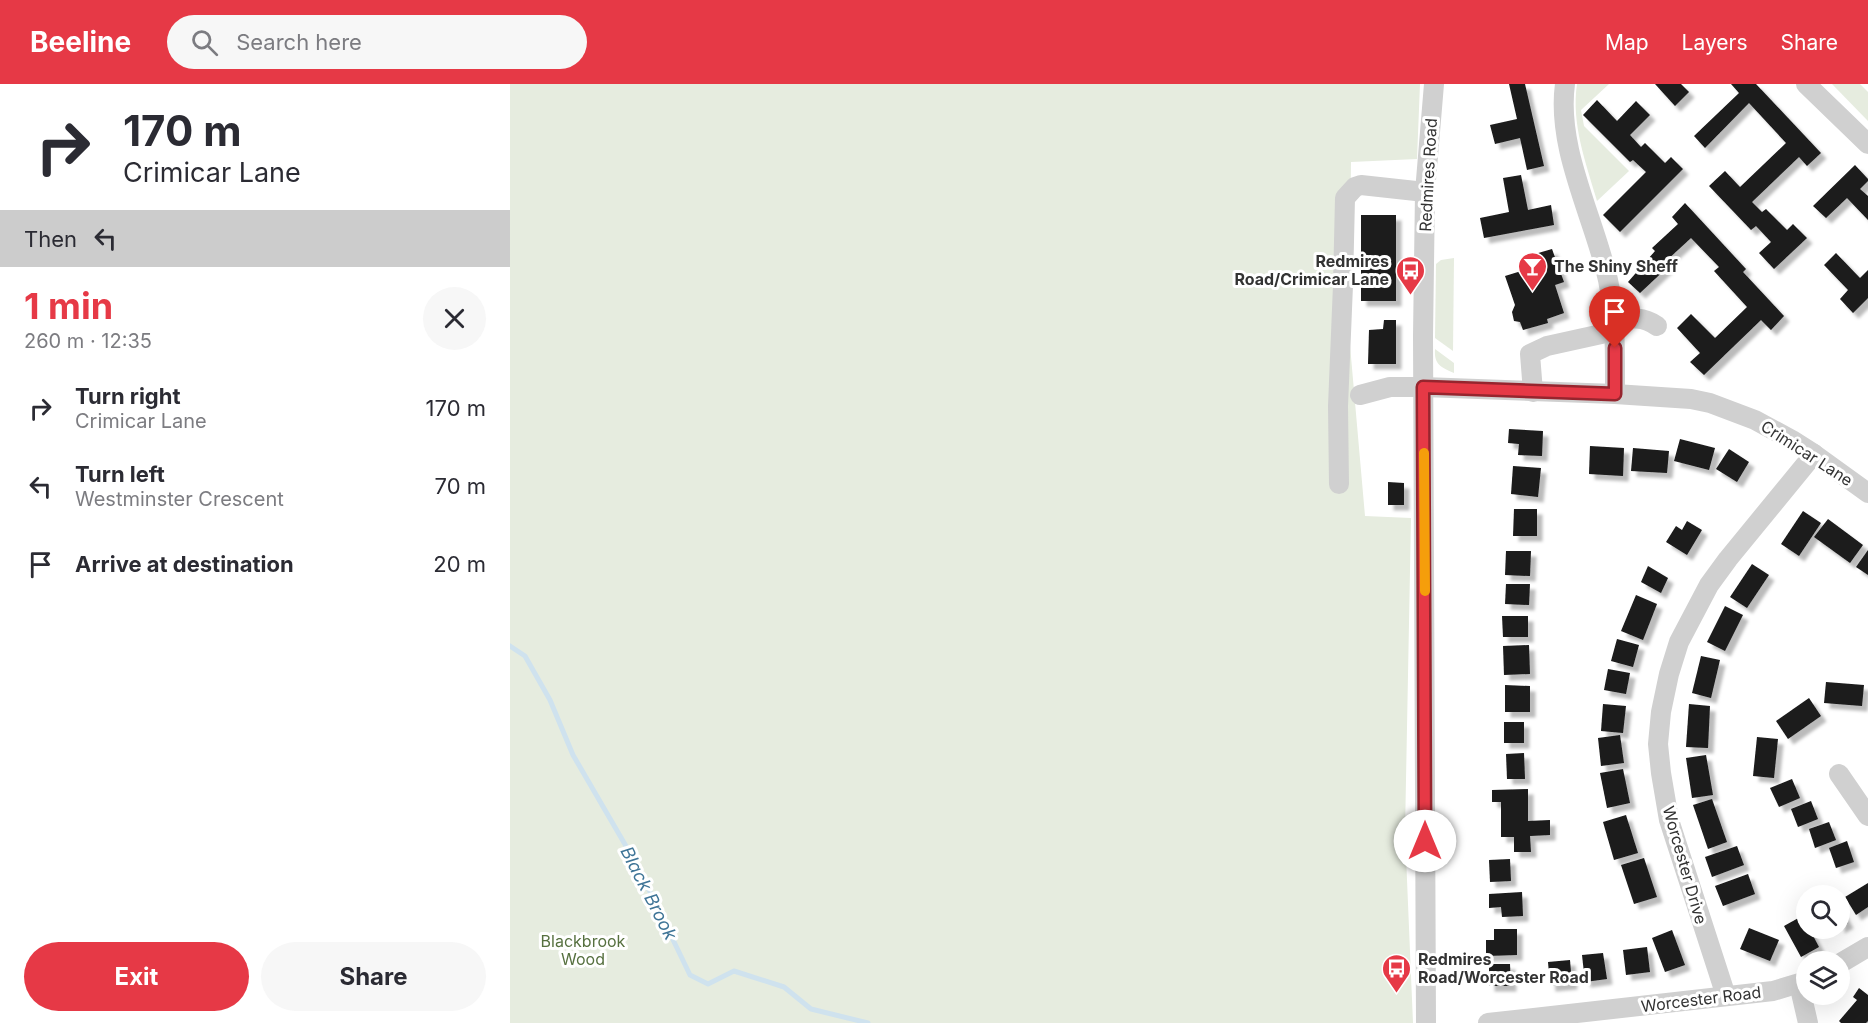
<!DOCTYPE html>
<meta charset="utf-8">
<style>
:root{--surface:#fff;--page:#f7f7f7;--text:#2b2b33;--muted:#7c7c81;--accent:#e63946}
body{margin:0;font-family:Inter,sans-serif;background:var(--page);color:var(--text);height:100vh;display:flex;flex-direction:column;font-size:22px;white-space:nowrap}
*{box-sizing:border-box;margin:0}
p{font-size:20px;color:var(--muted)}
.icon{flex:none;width:33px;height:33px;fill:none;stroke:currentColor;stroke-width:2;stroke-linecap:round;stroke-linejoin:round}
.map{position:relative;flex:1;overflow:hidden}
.details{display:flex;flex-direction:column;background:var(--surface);width:510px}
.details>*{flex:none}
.hud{background:#fff;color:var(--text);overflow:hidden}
.fabs{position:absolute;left:1286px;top:801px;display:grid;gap:12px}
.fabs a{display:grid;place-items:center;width:54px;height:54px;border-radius:50%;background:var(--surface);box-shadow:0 6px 24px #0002;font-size:30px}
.pin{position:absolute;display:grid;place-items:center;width:51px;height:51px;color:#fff;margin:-62px -26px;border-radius:50% 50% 50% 0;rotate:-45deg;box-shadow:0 0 6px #0007}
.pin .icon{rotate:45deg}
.me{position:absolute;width:66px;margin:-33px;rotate:0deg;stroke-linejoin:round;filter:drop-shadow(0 0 4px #0008)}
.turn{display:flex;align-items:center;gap:21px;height:126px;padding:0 24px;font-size:27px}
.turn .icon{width:78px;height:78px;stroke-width:2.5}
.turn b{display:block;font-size:42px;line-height:51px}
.then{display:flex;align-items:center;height:57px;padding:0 24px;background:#0003;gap:12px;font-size:22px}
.round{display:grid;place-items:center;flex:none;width:63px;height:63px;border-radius:32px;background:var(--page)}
.overview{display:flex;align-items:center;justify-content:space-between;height:102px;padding:0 24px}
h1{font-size:36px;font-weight:700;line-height:45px;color:var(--accent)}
.action{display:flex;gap:12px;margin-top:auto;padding:12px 24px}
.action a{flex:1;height:69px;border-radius:36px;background:var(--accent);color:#fff;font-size:24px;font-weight:700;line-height:69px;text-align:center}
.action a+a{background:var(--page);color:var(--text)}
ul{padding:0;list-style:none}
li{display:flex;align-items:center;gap:18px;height:78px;padding:0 24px}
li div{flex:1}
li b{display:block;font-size:22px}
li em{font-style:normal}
header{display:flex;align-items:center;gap:36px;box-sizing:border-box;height:84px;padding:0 30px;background:var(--accent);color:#fff}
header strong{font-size:28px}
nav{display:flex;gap:33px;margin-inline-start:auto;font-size:21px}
.search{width:420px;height:54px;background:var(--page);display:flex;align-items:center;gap:15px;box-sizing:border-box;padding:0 21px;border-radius:33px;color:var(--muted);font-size:22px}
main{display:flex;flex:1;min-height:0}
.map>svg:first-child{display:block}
.green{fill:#e6ecdf}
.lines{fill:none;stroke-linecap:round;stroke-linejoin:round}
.stream{stroke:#cfe2ee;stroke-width:5}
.building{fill:#1a1a1a;filter:url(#shadow)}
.minor{stroke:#d0d0d0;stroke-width:20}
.route-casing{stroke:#96252e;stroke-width:15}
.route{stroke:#e63946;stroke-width:10}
.slow{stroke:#f59e0b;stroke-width:10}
.labels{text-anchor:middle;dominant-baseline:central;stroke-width:6;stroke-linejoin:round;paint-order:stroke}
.street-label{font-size:16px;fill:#333;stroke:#fff}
.poi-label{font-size:16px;font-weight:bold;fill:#333;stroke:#fff;text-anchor:start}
.park-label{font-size:16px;fill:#56703f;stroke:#fff}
.water-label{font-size:18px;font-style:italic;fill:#3f7597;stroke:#fff}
</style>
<header>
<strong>Beeline</strong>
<div class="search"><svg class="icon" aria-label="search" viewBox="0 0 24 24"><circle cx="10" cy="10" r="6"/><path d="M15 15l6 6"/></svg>Search here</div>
<nav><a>Map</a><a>Layers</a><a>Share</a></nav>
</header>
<main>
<section class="details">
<div class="hud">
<div class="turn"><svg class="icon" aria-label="right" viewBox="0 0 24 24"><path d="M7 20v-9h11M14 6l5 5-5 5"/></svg><div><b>170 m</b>Crimicar Lane</div></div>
<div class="then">Then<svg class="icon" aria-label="left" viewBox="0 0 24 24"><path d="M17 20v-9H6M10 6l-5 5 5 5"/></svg></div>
</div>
<div class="overview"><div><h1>1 min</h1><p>260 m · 12:35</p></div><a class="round"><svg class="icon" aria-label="close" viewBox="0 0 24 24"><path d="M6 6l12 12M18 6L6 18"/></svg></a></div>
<ul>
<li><svg class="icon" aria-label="right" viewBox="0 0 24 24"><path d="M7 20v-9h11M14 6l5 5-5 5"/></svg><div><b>Turn right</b><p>Crimicar Lane</p></div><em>170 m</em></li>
<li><svg class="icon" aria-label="left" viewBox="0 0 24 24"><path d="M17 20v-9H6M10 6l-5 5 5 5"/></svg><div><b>Turn left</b><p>Westminster Crescent</p></div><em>70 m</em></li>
<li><svg class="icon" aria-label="arrive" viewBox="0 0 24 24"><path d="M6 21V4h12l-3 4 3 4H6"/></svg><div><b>Arrive at destination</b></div><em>20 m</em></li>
</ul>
<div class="action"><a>Exit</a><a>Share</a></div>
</section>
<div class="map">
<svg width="1358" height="939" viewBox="0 0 1358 939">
<defs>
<filter id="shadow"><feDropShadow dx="5.5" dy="5.5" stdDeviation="1.5" flood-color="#0004"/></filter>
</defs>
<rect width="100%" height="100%" fill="#fff"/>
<g class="green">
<polygon points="0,0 910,0 907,75 841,78 839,250 855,432 901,434 895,748 903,939 0,939"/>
<path d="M1067,0H1099L1071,26L1074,42L1119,87L1087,117C1076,79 1061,40 1067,0Z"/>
<polygon points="1322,0 1350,0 1358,8 1358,37"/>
<polygon points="944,174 943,267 925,254 926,180 931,176"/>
<path d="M925,265L944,279V289C931,283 924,281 925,265Z"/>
</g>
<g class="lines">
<polyline class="stream" points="0,562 15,572 40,616 63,671 127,781 180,891 198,900 224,887 274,903 301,925 358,939"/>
</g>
<g class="building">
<polygon points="999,0 1015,0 1034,82 1017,86 1010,54 985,60 980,41 1007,35"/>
<polygon points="1145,0 1171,0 1179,8 1165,22"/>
<polygon points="1221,0 1246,0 1311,69 1297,82 1289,73 1242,118 1252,128 1256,125 1277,146 1283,140 1297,154 1264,185 1249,169 1261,158 1246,142 1241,146 1199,102 1215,87 1230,103 1276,59 1239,19 1195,64 1184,52 1229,9"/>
<polygon points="1087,16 1107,37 1126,17 1140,31 1120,51 1131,63 1135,59 1155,79 1161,73 1173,85 1110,148 1093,131 1136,88 1123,76 1120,78 1073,31"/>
<polygon points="1345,81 1358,95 1358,97 1350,105 1358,112 1358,136 1337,114 1316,134 1303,122"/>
<polygon points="1011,91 1018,126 1041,121 1044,141 974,154 970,134 999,128 993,94"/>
<polygon points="1175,119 1236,185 1233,188 1274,232 1261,246 1251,236 1194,291 1180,278 1190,269 1167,244 1181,230 1205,254 1237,223 1204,187 1209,183 1181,154 1156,177 1161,180 1130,209 1118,198 1145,167 1142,164 1168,140 1162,133"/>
<rect x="851" y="131" width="35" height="86"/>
<polygon points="1042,165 1054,198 1045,201 1054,229 1037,235 1038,239 1013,246 1010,238 1004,237 1002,228 1005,221 995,192 1021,184 1018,172"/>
<polygon points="1326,169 1350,194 1358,186 1358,214 1343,229 1330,215 1338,206 1314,181"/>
<polygon points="874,236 886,236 886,280 858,280 859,246 873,245"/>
<polygon points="999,345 1033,347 1032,372 1008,371 1009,360 998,359"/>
<polygon points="1170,355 1205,364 1199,386 1164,377"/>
<polygon points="1080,362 1114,364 1113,392 1079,390"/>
<polygon points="1123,364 1159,367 1157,389 1121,387"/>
<polygon points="1219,365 1239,378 1227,398 1206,385"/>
<polygon points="1003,382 1031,384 1028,413 1001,410"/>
<polygon points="878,398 894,399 894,421 878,421"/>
<polygon points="1004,425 1027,425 1027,452 1003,452"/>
<polygon points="1293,427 1311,439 1289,472 1271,460"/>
<polygon points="1318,435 1353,461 1340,479 1304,453"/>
<polygon points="1177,437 1192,446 1177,471 1156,458 1166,442 1172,446"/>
<polygon points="1358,466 1358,491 1346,483"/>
<polygon points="996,467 1021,467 1020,492 995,491"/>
<polygon points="1242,480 1259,491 1237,524 1220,513"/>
<polygon points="1138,482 1158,494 1151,509 1131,498"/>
<polygon points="996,500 1020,500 1019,521 995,520"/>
<polygon points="1126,511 1147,520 1133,556 1111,547"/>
<polygon points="1215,522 1233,531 1215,567 1197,558"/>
<polygon points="992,532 1018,532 1018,553 993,553"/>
<polygon points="1107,555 1129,561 1123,583 1101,577"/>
<polygon points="1019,561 1020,590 994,591 993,562"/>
<polygon points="1191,572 1210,576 1201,614 1182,609"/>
<polygon points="1098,585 1120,589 1116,610 1094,606"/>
<polygon points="1316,598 1354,601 1352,622 1314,619"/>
<polygon points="995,601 1020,602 1020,628 995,628"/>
<polygon points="1299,614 1311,632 1278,655 1266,637"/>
<polygon points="1093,620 1116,622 1113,649 1091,647"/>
<polygon points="1179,620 1200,622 1198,664 1176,663"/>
<rect x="994" y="638" width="20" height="21"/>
<polygon points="1110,651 1114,679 1091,682 1088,654"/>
<polygon points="1247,653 1268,655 1264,694 1243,692"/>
<polygon points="1014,669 1015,695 997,695 996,670"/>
<polygon points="1196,671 1203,711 1182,714 1176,674"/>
<polygon points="1113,685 1120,719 1097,724 1090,689"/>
<polygon points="1282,695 1290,714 1269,723 1260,704"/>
<polygon points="1018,705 1018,737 1040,736 1040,751 1020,752 1021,768 1004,768 1004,753 991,753 991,718 982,718 982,706"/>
<polygon points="1202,715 1217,758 1198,765 1183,721"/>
<polygon points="1301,717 1308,735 1288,743 1281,725"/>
<polygon points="1116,731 1128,769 1104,776 1093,738"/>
<polygon points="1319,738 1326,756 1305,764 1299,745"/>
<polygon points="1337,757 1344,778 1326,784 1319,764"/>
<polygon points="1227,762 1234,781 1202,793 1195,773"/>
<polygon points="1134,774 1147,813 1124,820 1111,781"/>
<polygon points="1000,775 1001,797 980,798 979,776"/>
<polygon points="1238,790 1245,810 1213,822 1205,802"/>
<polygon points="1358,799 1358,823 1346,831 1335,813"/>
<polygon points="1012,808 1013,832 992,833 991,823 979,824 979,810"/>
<polygon points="1329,822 1338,839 1329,844"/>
<polygon points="1292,832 1296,840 1296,844 1299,844 1309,863 1291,873 1274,842"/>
<polygon points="1239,844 1269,856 1260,877 1230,865"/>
<polygon points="984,845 1007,845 1007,871 976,872 976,856 984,856"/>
<polygon points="1162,846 1175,881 1155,888 1142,854"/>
<polygon points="1137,863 1140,888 1116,891 1113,866"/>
<polygon points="1093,869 1097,895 1075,898 1072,871"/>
<polygon points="1060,876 1062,900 1040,902 1038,878"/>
<polygon points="979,880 1000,880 1001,902 979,902"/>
<polygon points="1349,904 1358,911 1358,937 1356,939 1331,939 1329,937 1347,916 1343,913"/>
</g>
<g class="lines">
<g class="minor">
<path d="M1055,0C1046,65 1084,133 1098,196C1106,234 1105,272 1105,310"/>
<polyline points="1296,0 1358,60"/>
<path d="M1104,236C1120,234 1133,232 1147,242"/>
<polyline points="1023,308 1020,270 1037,262 1105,247"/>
<polyline points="850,311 880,303 913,303 1105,310 1181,315 1200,319 1245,336 1282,356 1304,370 1358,409"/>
<polyline points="829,400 828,322 833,201 835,114 845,103 851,101 915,108"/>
<polyline points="1329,690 1358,732"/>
<polyline points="1329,880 1358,863"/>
<polyline points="1289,900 1298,939"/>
<polyline points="1216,912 1159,736 1151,689 1148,660 1151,628 1159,590 1169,558 1199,501 1218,475 1304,370"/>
<polyline points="916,939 913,252 915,108 924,0"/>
<polyline points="978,939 1263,907 1296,897"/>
</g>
</g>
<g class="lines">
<defs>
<polyline id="route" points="915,757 913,303 1105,310 1105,264"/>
</defs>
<use href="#route" class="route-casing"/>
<use href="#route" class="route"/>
<polyline class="slow" points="914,369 915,507"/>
</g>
<defs>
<symbol id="bar-pin" viewBox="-11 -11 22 30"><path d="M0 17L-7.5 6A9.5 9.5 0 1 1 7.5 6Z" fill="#e63946" stroke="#fff"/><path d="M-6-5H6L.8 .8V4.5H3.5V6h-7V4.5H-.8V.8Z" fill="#fff"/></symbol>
<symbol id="bus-pin" viewBox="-11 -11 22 30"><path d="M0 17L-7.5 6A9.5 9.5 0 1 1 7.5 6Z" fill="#e63946" stroke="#fff"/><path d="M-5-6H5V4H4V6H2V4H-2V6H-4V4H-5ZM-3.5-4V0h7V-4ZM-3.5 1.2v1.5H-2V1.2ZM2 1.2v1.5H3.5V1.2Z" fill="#fff"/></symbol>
</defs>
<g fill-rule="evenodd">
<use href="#bar-pin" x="1006" y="166" width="33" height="45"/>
<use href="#bus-pin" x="884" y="170" width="33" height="45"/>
<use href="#bus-pin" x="870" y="868" width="33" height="45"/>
</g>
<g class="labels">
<g class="street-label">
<text transform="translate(918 91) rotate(-87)">Redmires Road</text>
<text transform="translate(1297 369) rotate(33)">Crimicar Lane</text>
<text transform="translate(1175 781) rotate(74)">Worcester Drive</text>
<text transform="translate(1191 915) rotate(-7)">Worcester Road</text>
</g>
<g class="poi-label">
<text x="879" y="177" text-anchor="end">Redmires<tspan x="879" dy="18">Road/Crimicar Lane</tspan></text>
<text x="1044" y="182">The Shiny Sheff</text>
<text x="908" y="875">Redmires<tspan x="908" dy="18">Road/Worcester Road</tspan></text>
</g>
<g class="park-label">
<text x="73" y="857">Blackbrook<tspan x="73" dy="18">Wood</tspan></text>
</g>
<g class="water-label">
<text transform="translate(139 809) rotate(63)">Black Brook</text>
</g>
</g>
</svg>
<div class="fabs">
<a><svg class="icon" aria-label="search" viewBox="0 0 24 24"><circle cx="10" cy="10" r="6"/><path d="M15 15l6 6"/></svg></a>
<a><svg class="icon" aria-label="layers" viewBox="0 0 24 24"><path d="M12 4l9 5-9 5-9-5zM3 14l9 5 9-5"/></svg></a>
</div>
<div class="pin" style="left:1105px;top:264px;background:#d93025"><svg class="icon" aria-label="arrive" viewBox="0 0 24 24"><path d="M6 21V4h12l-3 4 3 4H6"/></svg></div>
<svg class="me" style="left:915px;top:757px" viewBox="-20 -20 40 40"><circle r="19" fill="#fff"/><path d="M0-13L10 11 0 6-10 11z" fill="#e63946"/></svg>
</div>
</main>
